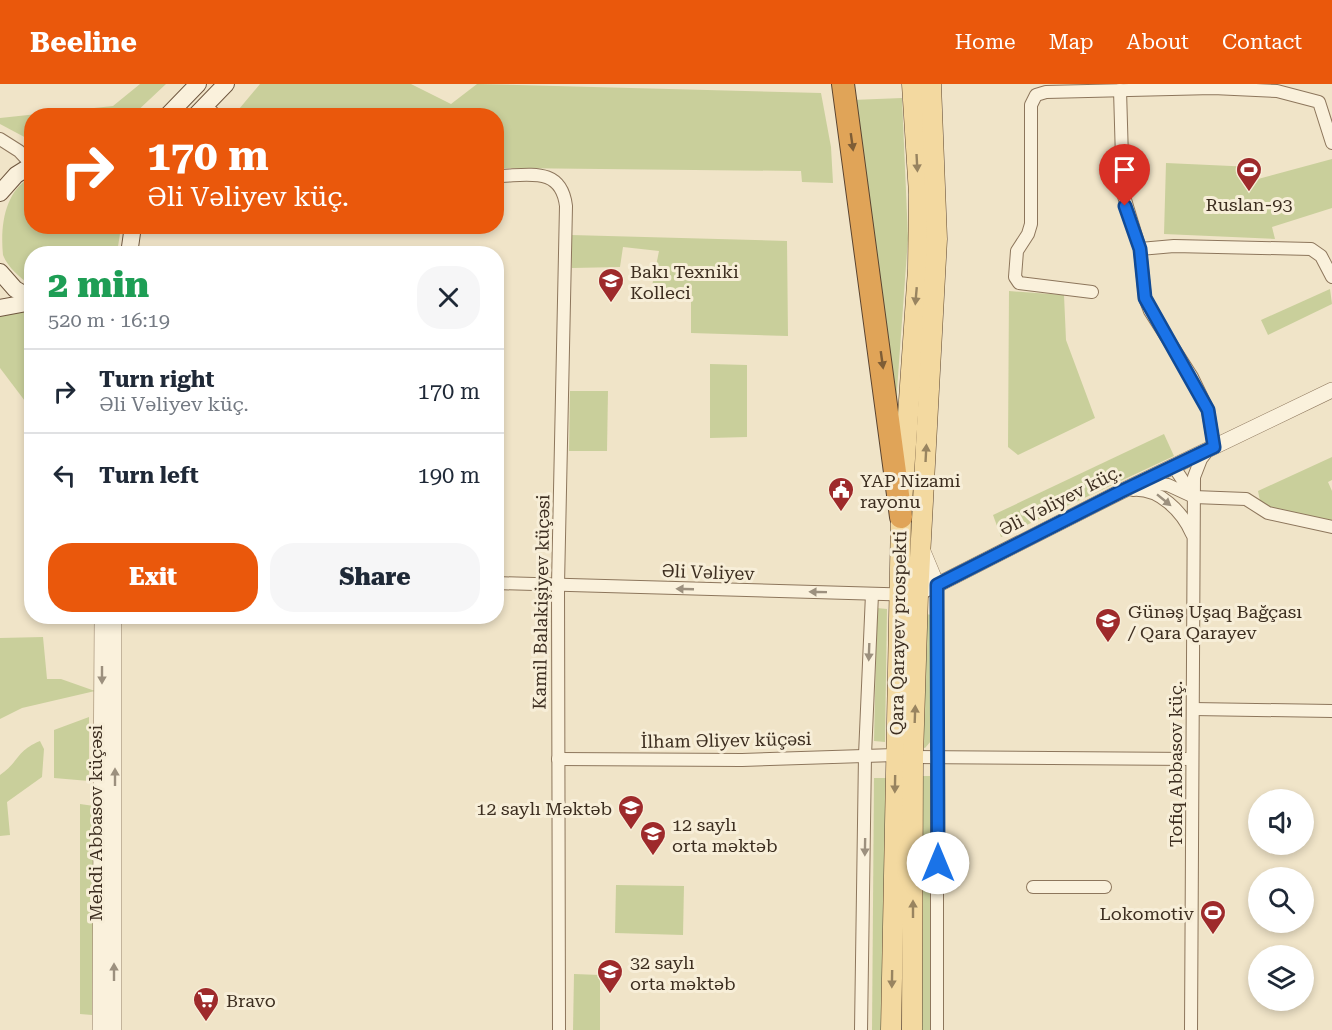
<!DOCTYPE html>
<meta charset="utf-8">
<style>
:root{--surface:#fff;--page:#f6f6f7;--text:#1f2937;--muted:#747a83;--line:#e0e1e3;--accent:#ea580c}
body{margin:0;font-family:"Roboto Serif",serif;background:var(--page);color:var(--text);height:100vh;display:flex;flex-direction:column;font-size:22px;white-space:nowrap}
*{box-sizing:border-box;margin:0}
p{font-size:20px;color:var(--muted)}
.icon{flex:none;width:33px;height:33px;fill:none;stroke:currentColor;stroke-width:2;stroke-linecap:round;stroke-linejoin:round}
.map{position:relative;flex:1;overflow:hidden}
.sheet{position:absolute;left:24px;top:162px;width:480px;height:378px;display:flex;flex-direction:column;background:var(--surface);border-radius:24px;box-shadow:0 3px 9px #0003}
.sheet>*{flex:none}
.guide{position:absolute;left:24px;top:24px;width:480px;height:126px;border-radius:24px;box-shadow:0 3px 9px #0003;background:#ea580c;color:#fff;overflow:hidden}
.buttons{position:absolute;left:1248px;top:705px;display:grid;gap:12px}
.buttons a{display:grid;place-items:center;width:66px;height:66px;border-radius:50%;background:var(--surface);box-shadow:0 3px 9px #0003;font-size:30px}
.pin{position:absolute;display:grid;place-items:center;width:51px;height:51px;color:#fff;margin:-62px -26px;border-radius:50% 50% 50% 0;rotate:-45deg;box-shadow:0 0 6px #0007}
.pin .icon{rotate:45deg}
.me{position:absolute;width:66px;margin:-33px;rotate:0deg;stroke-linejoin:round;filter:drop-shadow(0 0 4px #0008)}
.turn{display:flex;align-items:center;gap:21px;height:126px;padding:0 24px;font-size:27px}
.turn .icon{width:78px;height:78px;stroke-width:2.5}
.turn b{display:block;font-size:42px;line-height:51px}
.round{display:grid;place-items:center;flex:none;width:63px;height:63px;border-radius:24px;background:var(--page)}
.head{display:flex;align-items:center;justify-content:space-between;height:102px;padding:0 24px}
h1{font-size:36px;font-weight:800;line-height:45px;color:#1e9e55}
.cta{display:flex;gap:12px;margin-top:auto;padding:12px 24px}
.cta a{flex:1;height:69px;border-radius:24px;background:var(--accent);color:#fff;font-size:24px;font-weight:800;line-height:69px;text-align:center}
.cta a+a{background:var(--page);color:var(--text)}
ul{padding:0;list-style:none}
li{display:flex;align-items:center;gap:18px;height:84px;padding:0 24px;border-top:2px solid var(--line)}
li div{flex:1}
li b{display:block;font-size:22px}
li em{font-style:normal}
header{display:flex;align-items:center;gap:36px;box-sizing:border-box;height:84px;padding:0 30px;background:var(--accent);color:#fff}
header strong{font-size:28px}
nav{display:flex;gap:33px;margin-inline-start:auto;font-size:21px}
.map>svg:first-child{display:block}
.green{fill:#c9cf9b}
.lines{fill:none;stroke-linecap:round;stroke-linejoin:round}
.minor-casing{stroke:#8d765c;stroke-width:14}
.tertiary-casing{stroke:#8d765c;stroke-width:16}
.secondary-casing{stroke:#6f573f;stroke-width:18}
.primary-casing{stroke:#5b4430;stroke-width:21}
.motorway-casing{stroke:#5b4430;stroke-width:24}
.minor{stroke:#faf1dc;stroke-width:12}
.tertiary{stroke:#faf1dc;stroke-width:15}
.secondary{stroke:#faf1dc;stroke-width:16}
.primary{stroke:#f3d9a0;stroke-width:20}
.motorway{stroke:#e0a458;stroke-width:22}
.oneway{fill:#7e5d36}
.oneway2{fill:#988460}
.oneway3{fill:#9c907e}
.route-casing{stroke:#114b97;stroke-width:15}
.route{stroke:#1a73e8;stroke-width:10}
.labels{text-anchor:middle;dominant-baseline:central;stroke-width:6;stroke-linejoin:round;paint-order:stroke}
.poi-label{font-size:18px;fill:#3d2e20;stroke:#f7eed8;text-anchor:start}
.street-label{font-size:18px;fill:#3d2e20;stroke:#f7eed8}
</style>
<header>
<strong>Beeline</strong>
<nav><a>Home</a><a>Map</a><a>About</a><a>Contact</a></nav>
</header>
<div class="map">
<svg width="1332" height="946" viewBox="0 0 1332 946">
<rect width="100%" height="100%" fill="#f0e4c8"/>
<g class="green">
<polygon points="140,0 166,0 133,31 32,32 30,56 0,40 0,34 113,22"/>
<polygon points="260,0 411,0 451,20 477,0 821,9 831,63 833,99 802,98 801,87 497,84 496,32 234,31"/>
<polygon points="902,14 908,154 896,320 852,16"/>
<polygon points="1332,75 1332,124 1272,143 1275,155 1164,150 1166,79 1253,83 1258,95"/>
<path d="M31,93L32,142L121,143L117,169L32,170L31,202C20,193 8,184 3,171C0,141 5,107 31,93Z"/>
<polygon points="571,151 787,157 788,252 691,249 691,207 651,207 659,167 623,163 620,183 572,184"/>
<polygon points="1330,205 1332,220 1268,251 1261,236"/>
<polygon points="1009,207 1064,211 1066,256 1095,334 1018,371 1008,363"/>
<polygon points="15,223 31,233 31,325 0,284 0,228"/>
<polygon points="710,280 747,281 747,353 710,354"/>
<polygon points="570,307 608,307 607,367 569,367"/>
<polygon points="1164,350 1174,372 1001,453 993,431"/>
<polygon points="1332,373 1332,396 1328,398 1332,407 1332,437 1273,425 1260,417 1258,407"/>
<polygon points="877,524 887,525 885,658 874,657"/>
<polygon points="922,529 931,531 931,657 925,664 919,662"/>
<polygon points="43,553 47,595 61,595 95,607 22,624 0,635 0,554"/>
<polygon points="89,633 89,697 54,694 54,646"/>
<path d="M40,657L44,665L42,693L7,718L10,751L0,752V691C20,677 16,667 40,657Z"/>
<rect x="920" y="692" width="11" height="254"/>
<polygon points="874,694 886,694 884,946 872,946"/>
<polygon points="80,720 94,722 92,931 80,930"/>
<polygon points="616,801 684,802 683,851 615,849"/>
<polygon points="574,890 600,891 600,946 573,946"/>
</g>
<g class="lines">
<defs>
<g id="minor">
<polyline points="1120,6 1123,109 1140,165 1145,214 1150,227 1192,293 1208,326 1214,363"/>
<polyline points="204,21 217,32"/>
<polyline points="0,55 19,67 32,81"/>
<path d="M496,92C527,92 561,81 566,122L558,501L559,946"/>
<polyline points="1140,165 1174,162 1311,165 1321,172 1332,193"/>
<polyline points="1092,208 1019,199 1015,193 1017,167 1028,150 1031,140 1031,21 1036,11 1046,8 1213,4 1277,7 1319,18 1332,59"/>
<polyline points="1174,383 1193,412"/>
<polyline points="1141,398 1168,401 1194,413 1246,415 1268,429 1332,443"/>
<path d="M1133,406C1159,404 1182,427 1192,450"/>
<polyline points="496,499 918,511 937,501 937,946"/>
<polyline points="1193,625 1332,627"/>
<polyline points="913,673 1192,675"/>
<polyline points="558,675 742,676 895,671"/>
<polyline points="1033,803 1105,803"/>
<polyline points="861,946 865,671 872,510"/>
<polyline points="1191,946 1194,393 1201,375 1208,366"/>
</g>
<g id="tertiary">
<polyline points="922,465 937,501 1120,408 1332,306"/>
<polyline points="100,946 102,532"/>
<polyline points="114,946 114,532"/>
</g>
<g id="secondary">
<polyline points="167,32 198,0"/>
<polyline points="195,32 226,0"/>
<polyline points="0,109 16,91 32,81"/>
<polyline points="129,170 133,142"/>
<polyline points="0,188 15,205 32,215"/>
<polyline points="0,224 32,218"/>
</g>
<g id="primary">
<polyline points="891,946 901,433 918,185 919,110 912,0"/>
<polyline points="912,946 913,673 918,511 937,155 931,0"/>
</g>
<polyline id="motorway" points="843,0 901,433"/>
</defs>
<use href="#minor" class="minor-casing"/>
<use href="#tertiary" class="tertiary-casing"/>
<use href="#secondary" class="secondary-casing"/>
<use href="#primary" class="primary-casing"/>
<use href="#motorway" class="motorway-casing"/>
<use href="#minor" class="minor"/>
<use href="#tertiary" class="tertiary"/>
<use href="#secondary" class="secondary"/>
<use href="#primary" class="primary"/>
<use href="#motorway" class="motorway"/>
</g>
<defs><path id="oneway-solid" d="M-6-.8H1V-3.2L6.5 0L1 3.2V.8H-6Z" transform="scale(1.5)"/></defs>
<g class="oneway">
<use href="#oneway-solid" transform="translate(852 58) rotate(82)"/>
<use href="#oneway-solid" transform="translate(882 276) rotate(82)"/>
</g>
<g class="oneway2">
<use href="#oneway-solid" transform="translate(917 79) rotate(87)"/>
<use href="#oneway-solid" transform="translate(916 212) rotate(95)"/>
<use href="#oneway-solid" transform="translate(926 369) rotate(-87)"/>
<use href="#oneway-solid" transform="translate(915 630) rotate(-88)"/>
<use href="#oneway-solid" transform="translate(895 700) rotate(91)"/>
<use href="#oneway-solid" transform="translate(913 825) rotate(-90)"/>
<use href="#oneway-solid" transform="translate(892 895) rotate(91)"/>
</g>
<g class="oneway3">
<use href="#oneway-solid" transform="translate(1164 416) rotate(39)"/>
<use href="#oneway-solid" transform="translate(685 505) rotate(-178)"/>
<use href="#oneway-solid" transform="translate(818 508) rotate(-179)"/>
<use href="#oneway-solid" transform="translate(869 568) rotate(92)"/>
<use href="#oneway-solid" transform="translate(102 591) rotate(90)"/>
<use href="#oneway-solid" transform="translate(115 693) rotate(-90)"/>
<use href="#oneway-solid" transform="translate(865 763) rotate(91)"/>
<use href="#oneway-solid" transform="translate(114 888) rotate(-90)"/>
</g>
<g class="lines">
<defs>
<polyline id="route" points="938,779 937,501 1120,408 1214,363 1208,326 1145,214 1140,165 1125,122"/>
</defs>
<use href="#route" class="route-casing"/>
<use href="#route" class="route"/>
</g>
<defs>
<symbol id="stadium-pin" viewBox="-11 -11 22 30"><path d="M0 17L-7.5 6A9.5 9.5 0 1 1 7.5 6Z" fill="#9e2a2b" stroke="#f7eed8"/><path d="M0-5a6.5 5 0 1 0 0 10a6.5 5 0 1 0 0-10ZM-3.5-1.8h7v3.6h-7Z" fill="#fff"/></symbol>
<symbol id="university-pin" viewBox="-11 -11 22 30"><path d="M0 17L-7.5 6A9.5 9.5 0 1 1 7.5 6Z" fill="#9e2a2b" stroke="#f7eed8"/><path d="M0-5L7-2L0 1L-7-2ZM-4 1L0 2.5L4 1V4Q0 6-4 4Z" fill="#fff"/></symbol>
<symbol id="civic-pin" viewBox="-11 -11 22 30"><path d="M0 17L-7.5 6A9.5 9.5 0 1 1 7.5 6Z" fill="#9e2a2b" stroke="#f7eed8"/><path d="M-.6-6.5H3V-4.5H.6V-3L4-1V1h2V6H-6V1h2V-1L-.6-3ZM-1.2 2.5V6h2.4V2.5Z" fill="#fff"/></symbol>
<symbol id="school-pin" viewBox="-11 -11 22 30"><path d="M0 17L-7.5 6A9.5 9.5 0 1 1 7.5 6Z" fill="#9e2a2b" stroke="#f7eed8"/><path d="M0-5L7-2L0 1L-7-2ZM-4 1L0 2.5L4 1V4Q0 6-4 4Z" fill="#fff"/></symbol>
<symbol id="supermarket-pin" viewBox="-11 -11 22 30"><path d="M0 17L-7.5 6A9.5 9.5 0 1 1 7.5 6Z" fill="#9e2a2b" stroke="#f7eed8"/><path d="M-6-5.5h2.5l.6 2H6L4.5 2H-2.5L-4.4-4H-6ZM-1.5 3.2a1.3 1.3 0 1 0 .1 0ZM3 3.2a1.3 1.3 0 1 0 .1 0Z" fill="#fff"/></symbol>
</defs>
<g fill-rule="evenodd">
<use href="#stadium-pin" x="1234" y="71" width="30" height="40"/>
<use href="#university-pin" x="596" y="182" width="30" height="40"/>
<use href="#civic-pin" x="826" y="391" width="30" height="40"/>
<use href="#school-pin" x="1093" y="522" width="30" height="40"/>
<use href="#school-pin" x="616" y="709" width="30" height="40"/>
<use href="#school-pin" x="638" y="735" width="30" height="40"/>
<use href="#stadium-pin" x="1198" y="814" width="30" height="40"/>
<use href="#school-pin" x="595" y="873" width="30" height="40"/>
<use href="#supermarket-pin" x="191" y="901" width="30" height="40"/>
</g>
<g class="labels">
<g class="poi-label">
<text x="1249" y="120" text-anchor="middle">Ruslan-93</text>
<text x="630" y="187">Bakı Texniki<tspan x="630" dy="21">Kolleci</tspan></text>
<text x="860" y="396">YAP Nizami<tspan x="860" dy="21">rayonu</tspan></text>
<text x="1128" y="527">Günəş Uşaq Bağçası<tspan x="1128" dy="21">/ Qara Qarayev</tspan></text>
<text x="612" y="724" text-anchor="end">12 saylı Məktəb</text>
<text x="672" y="740">12 saylı<tspan x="672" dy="21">orta məktəb</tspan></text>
<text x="1194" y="829" text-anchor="end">Lokomotiv</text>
<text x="630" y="878">32 saylı<tspan x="630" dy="21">orta məktəb</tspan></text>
<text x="226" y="916">Bravo</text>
</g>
<g class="street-label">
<text transform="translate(1060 416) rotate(-27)">Əli Vəliyev küç.</text>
<text transform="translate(708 488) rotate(2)">Əli Vəliyev</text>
<text transform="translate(541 518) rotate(-89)">Kamil Balakişiyev küçəsi</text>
<text transform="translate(898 549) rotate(-89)">Qara Qarayev prospekti</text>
<text transform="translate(726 656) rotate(-1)">İlham Əliyev küçəsi</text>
<text transform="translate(1175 680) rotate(-90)">Tofiq Abbasov küç.</text>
<text transform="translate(95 739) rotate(-90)">Mehdi Abbasov küçəsi</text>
</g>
</g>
</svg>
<div class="buttons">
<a><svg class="icon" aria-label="sound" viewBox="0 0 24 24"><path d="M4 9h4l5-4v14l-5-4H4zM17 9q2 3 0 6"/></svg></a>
<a><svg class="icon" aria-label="search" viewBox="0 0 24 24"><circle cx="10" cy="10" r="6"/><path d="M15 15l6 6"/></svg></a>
<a><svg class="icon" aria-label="layers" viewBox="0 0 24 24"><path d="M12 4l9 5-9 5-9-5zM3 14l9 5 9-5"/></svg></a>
</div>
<div class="pin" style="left:1125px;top:122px;background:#d93025"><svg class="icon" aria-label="arrive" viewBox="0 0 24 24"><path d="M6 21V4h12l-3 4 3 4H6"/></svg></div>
<svg class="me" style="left:938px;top:779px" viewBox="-20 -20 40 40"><circle r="19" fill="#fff"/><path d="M0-13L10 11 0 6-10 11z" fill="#1a73e8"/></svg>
<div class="guide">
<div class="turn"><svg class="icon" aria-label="right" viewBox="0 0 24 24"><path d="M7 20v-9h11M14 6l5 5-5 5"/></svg><div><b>170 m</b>Əli Vəliyev küç.</div></div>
</div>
<section class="sheet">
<div class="head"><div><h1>2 min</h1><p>520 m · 16:19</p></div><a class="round"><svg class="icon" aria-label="close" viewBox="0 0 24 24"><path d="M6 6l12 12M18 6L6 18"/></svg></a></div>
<ul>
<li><svg class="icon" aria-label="right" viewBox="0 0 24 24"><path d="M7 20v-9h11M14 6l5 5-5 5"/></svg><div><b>Turn right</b><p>Əli Vəliyev küç.</p></div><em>170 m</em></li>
<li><svg class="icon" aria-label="left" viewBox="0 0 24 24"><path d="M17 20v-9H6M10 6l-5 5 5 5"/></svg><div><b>Turn left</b></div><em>190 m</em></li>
</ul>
<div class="cta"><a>Exit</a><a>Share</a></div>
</section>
</div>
